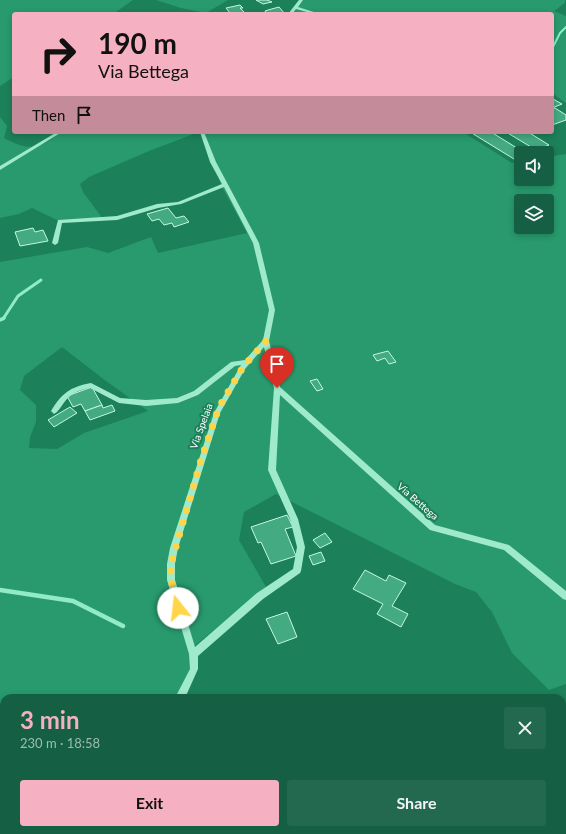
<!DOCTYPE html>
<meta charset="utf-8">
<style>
:root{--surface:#156044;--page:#22694f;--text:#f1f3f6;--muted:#9dbbb2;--accent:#f5b0c1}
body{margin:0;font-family:Lato,sans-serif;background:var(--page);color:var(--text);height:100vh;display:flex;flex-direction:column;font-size:15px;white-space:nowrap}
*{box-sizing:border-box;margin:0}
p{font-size:13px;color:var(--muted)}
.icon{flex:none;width:22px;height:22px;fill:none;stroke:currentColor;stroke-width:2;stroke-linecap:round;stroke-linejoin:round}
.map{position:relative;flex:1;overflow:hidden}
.details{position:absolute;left:0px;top:694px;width:566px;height:140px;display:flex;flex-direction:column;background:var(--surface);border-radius:12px 12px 0 0;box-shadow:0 2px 6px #0003}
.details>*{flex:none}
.hud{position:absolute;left:12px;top:12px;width:542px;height:122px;border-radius:4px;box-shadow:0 2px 6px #0003;background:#f5b0c1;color:#111;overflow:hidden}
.fabs{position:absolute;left:514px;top:146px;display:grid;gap:8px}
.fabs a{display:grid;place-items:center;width:40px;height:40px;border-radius:4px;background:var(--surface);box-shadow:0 2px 6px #0003;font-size:20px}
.pin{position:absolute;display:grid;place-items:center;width:34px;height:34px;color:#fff;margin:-41px -17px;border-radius:50% 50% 50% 0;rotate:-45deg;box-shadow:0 0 4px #0007}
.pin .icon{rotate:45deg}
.me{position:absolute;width:44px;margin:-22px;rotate:344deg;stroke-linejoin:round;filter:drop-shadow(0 0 3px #0008)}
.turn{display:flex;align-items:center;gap:14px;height:84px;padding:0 20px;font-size:18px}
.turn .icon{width:52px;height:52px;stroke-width:2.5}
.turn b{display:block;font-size:28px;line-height:34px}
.then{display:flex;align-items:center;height:38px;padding:0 20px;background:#0003;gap:8px;font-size:15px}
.round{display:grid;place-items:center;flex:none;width:42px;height:42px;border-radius:4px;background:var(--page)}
.head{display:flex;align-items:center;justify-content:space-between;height:68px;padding:0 20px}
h1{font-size:24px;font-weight:700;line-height:30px;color:var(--accent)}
.button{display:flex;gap:8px;margin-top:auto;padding:8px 20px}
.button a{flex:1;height:46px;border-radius:4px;background:var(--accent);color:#111;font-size:16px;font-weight:700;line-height:46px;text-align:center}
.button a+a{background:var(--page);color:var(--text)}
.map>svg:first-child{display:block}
.green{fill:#289a6d;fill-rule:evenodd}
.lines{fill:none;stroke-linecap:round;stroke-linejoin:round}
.stream-far3{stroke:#92ebc7;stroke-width:2}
.stream-far2{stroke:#92ebc7;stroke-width:3}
.stream-far1{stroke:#92ebc7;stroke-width:3.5}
.stream{stroke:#92ebc7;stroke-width:4.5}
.building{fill:#44aa82;stroke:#c4f7e3}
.minor{fill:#9fe9cc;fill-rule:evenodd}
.route{stroke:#ffd54a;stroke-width:7;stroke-dasharray:0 12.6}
.labels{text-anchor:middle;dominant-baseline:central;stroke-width:4;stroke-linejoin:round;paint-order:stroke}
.street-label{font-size:10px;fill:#fff;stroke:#1c805a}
</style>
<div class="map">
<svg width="566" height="834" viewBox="0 0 566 834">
<rect width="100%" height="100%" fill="#1c805a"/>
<g class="green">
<polygon points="0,0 133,0 113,14 14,14 14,77 0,86"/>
<polygon points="156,0 228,0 206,13 181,8"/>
<polygon points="302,0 565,0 565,3 554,11 566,16 566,103 556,96 552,90 552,14 290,14"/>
<path d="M0,117L7,126L4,138C27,151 40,150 61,132H199L149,151L89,177L80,184L83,192L103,219L57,220L32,208L19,214L0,218Z"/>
<path d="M203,132H463L512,163L521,161V179H547V157L566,154V684L549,690L512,653L492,612L476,592L455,584L276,494L244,512L239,540L266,587L191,649L194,663L180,698H4V830H121L120,834H0V262L87,247L108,253L151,237L158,253L247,233L221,185ZM521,201H547V227H521ZM62,347L106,381L148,411L84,433L57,449L29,448L30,437L36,422V405L20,390L24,376Z"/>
</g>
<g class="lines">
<polyline class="stream-far3" points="552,49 560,33 566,27"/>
<polyline class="stream-far2" points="3,319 18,296 41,280"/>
<polyline class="stream-far1" points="0,320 4,318"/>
<polyline class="stream" points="0,590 73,601 123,626"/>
</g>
<g class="building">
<polygon points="256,0 267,0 272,2 263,4"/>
<polygon points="240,5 243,8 240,8 246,14 225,14 230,13 226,8"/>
<polygon points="279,7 285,14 266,13 265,11 268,10"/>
<polygon points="553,99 562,104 552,108"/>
<polygon points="555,108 566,115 566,120 552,125 552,109"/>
<polygon points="470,132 491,132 525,153 521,153 521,156 514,159"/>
<polygon points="506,132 528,132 549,145 536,150"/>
<polygon points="168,208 176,218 184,216 189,222 174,227 172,223 164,225 159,219 152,221 147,214"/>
<polygon points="33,228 35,232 43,230 48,241 20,246 15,232"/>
<polygon points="388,351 396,362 389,364 385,358 377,361 373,355"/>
<polygon points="317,379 323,389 317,391 310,381"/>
<polygon points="92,387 102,405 85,411 81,404 73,407 67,396"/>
<polygon points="102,405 103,408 112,405 115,411 90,420 85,411"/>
<polygon points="70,407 77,413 54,427 48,420"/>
<polygon points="287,515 293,527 285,529 296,556 271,564 261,542 258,543 251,527"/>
<polygon points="325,533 332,542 320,548 313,540"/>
<polygon points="321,552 325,561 313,565 309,556"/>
<polygon points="365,570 386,581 389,575 406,583 392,606 408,614 401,627 377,614 383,604 353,589"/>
<polygon points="287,612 297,637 278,644 266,619"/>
</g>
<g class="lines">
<g class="minor">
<polygon points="299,0 303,0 298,7 320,14 314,14 296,9 292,14 288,14"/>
<polygon points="57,132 62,132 0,170 0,166"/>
<path d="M200,132H204L216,162L259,243L275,310L269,341L280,387L435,525L509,545L566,591V600L563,599L504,550L430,530L280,395L276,470L298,519L305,547L301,571L300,573L263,599L198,656V669L185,698H175L190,669L189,654L167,580V564L170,548L214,413L241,365L235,366L198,395L178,403L146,406L119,403L90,388C78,390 70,394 63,404C60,408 58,412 54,414L51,411C62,393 70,387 91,383L120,398L146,400L177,398L194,391L231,362L245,360L263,340L269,310L253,243L224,187L181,204L158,208L117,220L62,223L58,243L55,245L52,243L58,220L117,216L157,204L178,202L222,184L210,162ZM264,347L274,388L268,470L290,519L297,547L293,569L257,593L195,647L175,580V564L178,548L220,413L245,369Z"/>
<polygon points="116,830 126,830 125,834 115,834"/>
</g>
</g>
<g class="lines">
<polyline class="route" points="178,608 171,580 171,564 201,460 217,413 222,402 243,367 266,341 277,388"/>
</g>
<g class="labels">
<g class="street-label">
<text transform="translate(201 426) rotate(-70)">Via Spelaia</text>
<text transform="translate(418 501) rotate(41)">Via Bettega</text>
</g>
</g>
</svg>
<div class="fabs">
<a><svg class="icon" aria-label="sound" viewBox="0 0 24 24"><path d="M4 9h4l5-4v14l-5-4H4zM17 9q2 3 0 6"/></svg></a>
<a><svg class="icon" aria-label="layers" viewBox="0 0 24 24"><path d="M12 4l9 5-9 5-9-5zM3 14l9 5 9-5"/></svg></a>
</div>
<div class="pin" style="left:277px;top:388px;background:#d93025"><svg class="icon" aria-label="arrive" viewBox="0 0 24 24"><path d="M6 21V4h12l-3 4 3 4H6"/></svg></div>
<svg class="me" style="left:178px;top:608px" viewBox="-20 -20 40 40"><circle r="19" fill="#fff"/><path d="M0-13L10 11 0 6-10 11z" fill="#ffd54a"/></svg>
<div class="hud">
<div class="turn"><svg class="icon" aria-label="right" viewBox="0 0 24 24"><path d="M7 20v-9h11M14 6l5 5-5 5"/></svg><div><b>190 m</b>Via Bettega</div></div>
<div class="then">Then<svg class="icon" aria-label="arrive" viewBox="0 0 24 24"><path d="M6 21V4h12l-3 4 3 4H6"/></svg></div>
</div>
<section class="details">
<div class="head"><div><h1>3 min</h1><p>230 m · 18:58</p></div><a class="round"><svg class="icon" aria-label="close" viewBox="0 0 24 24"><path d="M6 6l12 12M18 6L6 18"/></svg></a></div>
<div class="button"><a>Exit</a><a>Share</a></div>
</section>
</div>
